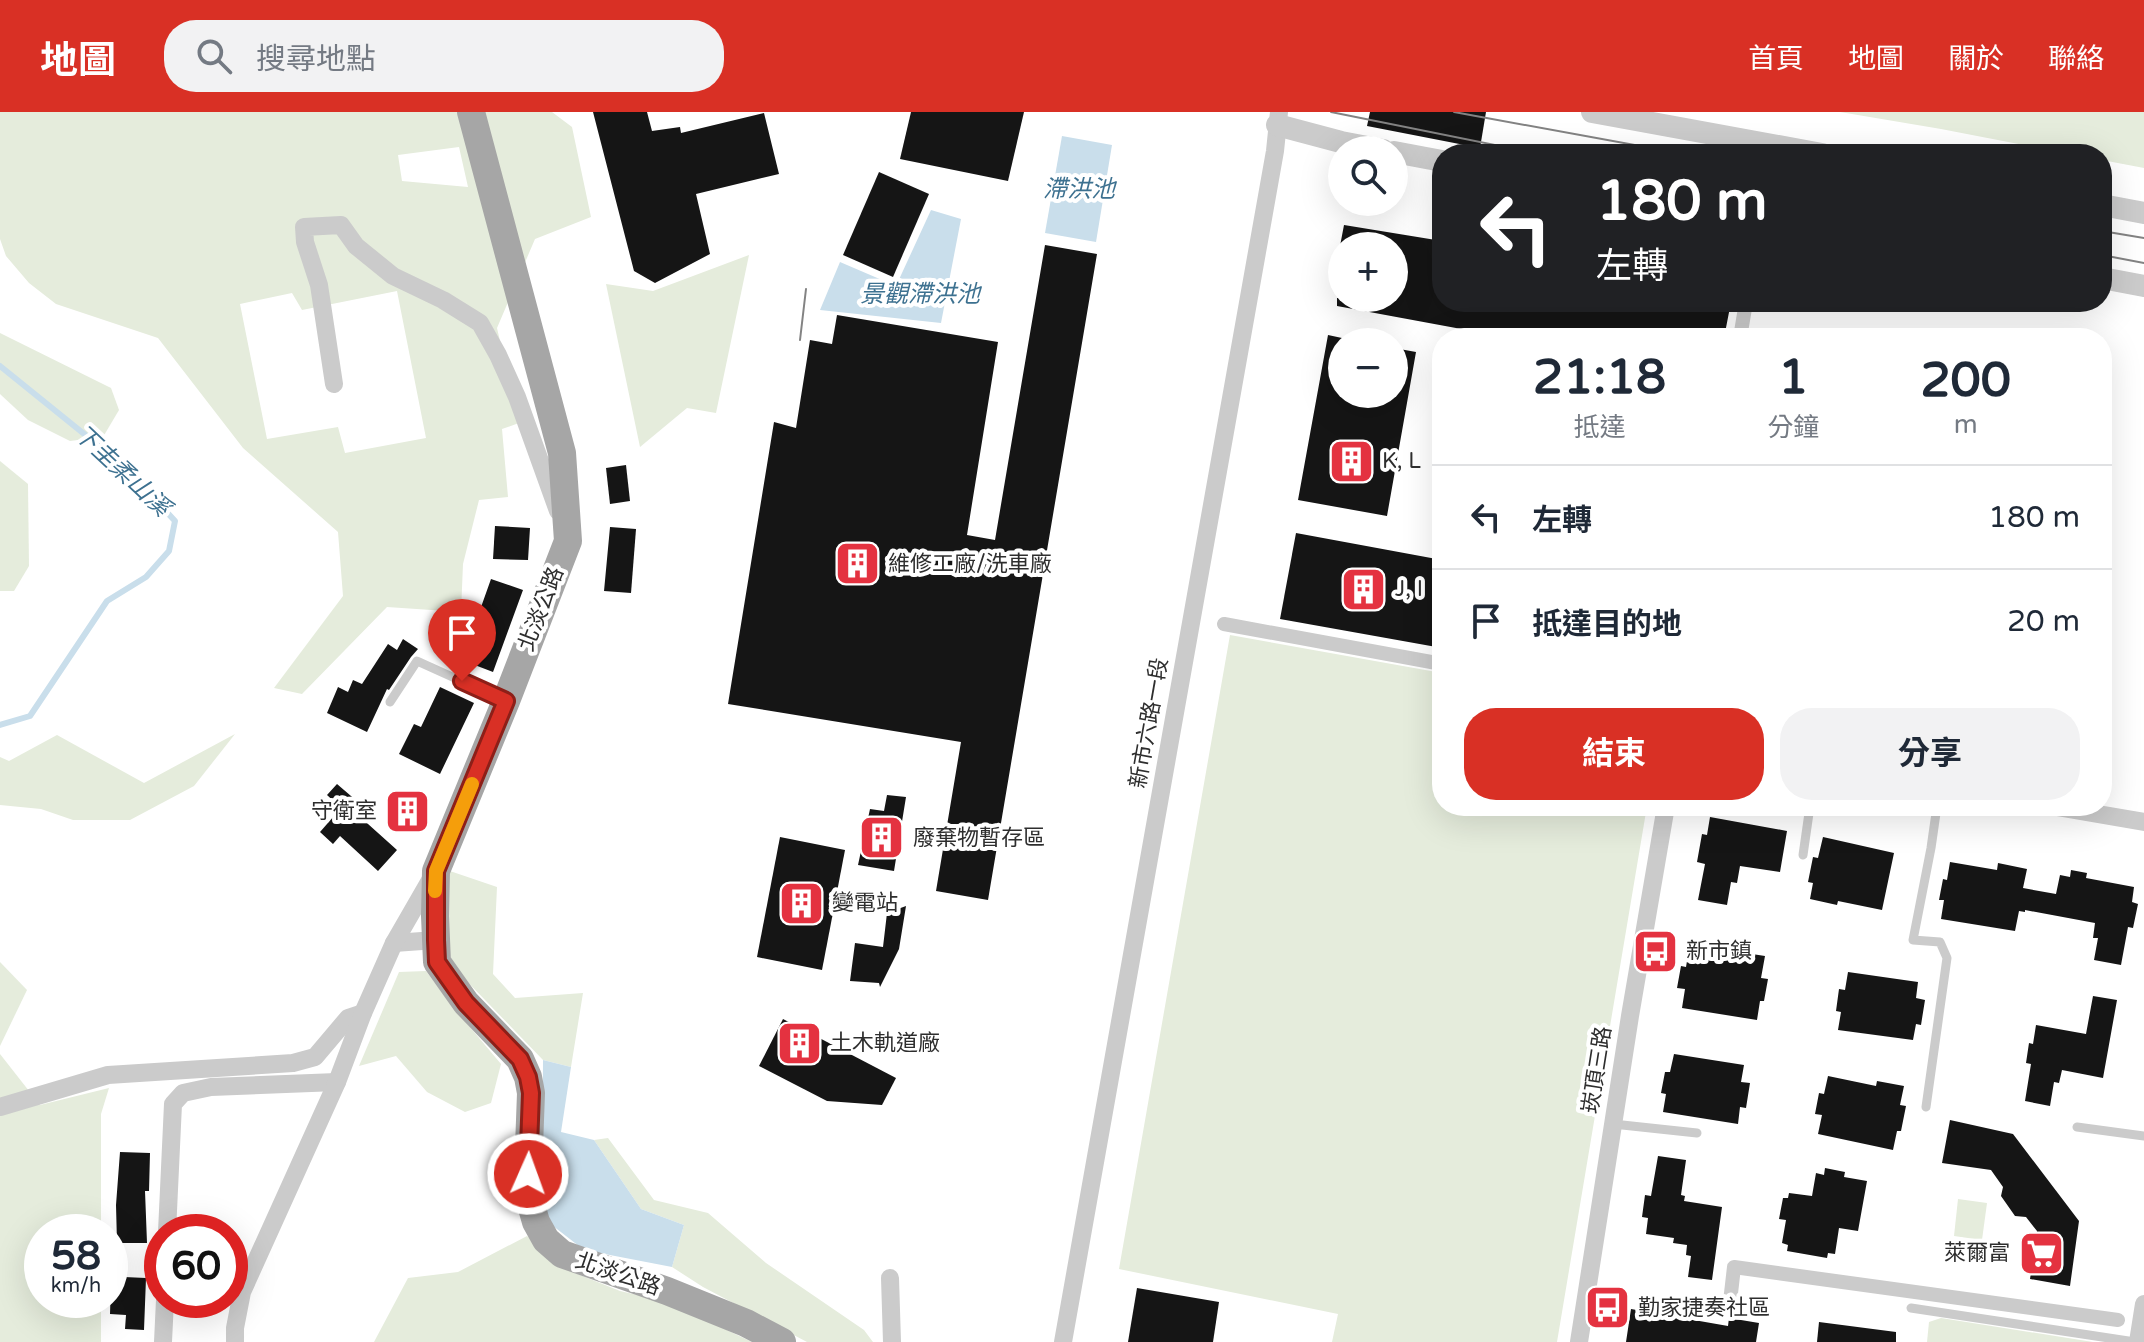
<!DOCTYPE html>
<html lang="zh-TW">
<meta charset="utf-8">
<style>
:root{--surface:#fff;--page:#f2f2f3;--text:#1f2937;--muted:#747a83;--line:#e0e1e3;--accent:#d93025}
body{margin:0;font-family:"Varela Round","Noto Sans TC",sans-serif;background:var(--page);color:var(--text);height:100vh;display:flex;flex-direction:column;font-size:30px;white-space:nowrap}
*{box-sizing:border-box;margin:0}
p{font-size:26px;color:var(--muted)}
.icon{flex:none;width:44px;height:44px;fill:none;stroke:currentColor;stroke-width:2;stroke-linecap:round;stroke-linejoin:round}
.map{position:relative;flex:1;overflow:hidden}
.details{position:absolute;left:1432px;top:216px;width:680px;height:488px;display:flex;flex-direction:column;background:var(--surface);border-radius:32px;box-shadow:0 8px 32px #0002}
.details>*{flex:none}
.hud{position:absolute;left:1432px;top:32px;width:680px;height:168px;border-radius:32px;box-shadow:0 8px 32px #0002;background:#202124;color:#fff;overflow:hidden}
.buttons{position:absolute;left:1328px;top:24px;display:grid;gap:16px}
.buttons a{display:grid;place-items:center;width:80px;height:80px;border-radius:50%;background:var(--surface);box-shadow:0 8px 32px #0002;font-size:40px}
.speed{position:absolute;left:24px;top:1102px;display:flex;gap:16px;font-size:40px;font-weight:700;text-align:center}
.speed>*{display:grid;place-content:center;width:104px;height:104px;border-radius:50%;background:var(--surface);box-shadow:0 8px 32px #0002;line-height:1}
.speed small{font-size:20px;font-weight:400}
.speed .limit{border:12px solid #d22;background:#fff;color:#111}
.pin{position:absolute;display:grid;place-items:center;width:68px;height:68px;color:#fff;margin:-82px -34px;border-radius:50% 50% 50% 0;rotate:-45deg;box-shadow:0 0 8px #0007}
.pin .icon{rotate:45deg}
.me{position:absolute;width:88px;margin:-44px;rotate:2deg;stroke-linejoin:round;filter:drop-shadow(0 0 6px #0008)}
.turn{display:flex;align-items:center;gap:28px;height:168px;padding:0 32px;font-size:36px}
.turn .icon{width:104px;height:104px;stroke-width:2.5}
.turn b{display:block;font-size:56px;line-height:68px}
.eta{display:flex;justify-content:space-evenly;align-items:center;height:136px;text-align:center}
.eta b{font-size:48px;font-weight:700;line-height:56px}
.cta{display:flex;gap:16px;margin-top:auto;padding:16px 32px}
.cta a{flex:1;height:92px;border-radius:32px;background:var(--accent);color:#fff;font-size:32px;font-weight:700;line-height:92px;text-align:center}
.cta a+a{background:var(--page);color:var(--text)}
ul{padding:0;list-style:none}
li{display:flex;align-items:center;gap:24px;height:104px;padding:0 32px;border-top:2px solid var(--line)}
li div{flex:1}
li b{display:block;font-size:30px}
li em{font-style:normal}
header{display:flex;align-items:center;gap:48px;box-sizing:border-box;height:112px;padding:0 40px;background:var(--accent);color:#fff}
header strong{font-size:38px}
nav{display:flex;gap:44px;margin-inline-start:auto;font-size:28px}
.search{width:560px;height:72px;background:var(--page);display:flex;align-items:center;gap:20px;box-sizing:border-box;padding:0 28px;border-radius:32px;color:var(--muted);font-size:30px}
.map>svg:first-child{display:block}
.green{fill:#e5ecdc;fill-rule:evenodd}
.water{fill:#c9deeb}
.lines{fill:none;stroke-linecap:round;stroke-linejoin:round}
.stream{stroke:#c9deeb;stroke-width:6}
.building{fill:#151515}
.service{stroke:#cbcbcb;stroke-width:9}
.pedestrian{stroke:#cbcbcb;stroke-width:14}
.minor{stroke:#cbcbcb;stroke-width:18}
.tertiary{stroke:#cbcbcb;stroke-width:22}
.primary{stroke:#a6a6a6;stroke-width:28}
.tram{stroke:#838383;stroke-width:2}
.route-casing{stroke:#8d1f18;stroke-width:20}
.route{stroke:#d93025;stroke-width:14}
.slow{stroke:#f59e0b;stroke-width:14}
.labels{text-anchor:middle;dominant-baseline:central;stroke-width:8;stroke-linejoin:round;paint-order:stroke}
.poi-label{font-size:22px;fill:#2e2e2e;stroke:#fff;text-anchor:start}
.street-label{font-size:22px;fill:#2e2e2e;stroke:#fff}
.water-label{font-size:24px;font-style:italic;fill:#3d7190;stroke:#fff}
</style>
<header>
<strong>地圖</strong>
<div class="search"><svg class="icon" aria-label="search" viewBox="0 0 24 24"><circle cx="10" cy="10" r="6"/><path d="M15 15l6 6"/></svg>搜尋地點</div>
<nav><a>首頁</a><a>地圖</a><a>關於</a><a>聯絡</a></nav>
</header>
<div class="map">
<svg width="2144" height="1230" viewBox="0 0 2144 1230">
<rect width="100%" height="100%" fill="#fff"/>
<g class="green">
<path d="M0,0H552L572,15L591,105L535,127L497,216L519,311L502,317L508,385L479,388L463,452L461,500L387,495L302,582L274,576L343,484L338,420L243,336L158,226L56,192L29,171L6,144L0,127ZM459,35L468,75L402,69L398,43ZM397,179L426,326L345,341L338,315L267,327L240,192L292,181L302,198Z"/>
<polygon points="1840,0 2144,0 2144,56 2102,48 2102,42 2071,42 1941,17"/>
<polygon points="749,143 716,301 687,296 640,335 606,172 653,179"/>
<polygon points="0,221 111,276 119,298 103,325 70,329 28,308 0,282"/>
<polygon points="0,349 28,372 29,454 14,479 0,479"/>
<polygon points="1230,523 1442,561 1442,694 1647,694 1557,1230 1332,1230 1338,1202 1119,1157"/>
<polygon points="235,622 194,674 130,708 73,708 41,697 0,693 0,645 9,649 57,623 144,671"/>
<polygon points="447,758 497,775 493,862 515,886 583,881 571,955 543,948 457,859 444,831"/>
<polygon points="0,850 27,878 0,934"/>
<polygon points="426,859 453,895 501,952 491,991 465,1000 427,980 396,944 359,954 399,860"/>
<polygon points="0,942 40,993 109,976 101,1002 101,1120 42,1120 42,1188 101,1188 101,1230 0,1230"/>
<polygon points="608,1026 654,1088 708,1101 766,1151 864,1218 873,1230 807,1230 703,1175 672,1155 684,1113 641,1097 594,1028"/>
<polygon points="1958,1087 1987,1091 1982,1128 1954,1124"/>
<polygon points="527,1124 575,1161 620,1179 668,1190 752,1230 374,1230 408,1166 458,1160"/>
<polygon points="1941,1206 2093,1230 1927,1230 1929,1210"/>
</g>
<g class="water">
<polygon points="1062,24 1112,33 1096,130 1045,121"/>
<polygon points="931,98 961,107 941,211 820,198 840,150 896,174"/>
<polygon points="543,948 571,955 561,1020 594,1028 641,1097 684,1113 672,1155 584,1138 548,1110 542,1098"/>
</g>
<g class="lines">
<polyline class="stream" points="0,254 125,355 175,409 169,439 146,465 107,489 30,604 0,613"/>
</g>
<g class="building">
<polygon points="593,0 647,0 652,19 680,15 681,21 764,1 779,62 696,82 710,142 655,171 634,159"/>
<polygon points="911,0 1024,0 1008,69 900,47"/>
<polygon points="1370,0 1486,0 1480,36 1367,14"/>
<polygon points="879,60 929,82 893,165 843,143"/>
<polygon points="1344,113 1442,129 1442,190 1731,190 1724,226 1510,226 1337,194 1337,186 1394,186 1394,134 1340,134"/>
<polygon points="1045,133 1097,142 988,788 936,779 961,630 728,592 774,310 796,316 810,228 832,232 837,203 998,230 967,423 995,428"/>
<polygon points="1328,223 1342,226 1342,282 1394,282 1394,236 1416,240 1387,404 1298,388"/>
<polygon points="626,353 630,389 610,392 606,356"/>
<polygon points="495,414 530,416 528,448 493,447"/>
<polygon points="610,415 636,417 631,481 604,479"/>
<polygon points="1296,421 1442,448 1442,536 1280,507"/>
<polygon points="491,467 523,478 493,560 459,547 473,511 475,512"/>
<polygon points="403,527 418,537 411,545 389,578 387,577 367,620 327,601 338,575 348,580 353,568 362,572 388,532 397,538"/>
<polygon points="440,575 474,591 440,662 399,642 414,612 421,615"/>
<polygon points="337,672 365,696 358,703 397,738 378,759 340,724 333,732 320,720 341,696 327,683"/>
<polygon points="887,683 906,685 894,759 858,753 870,697 884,699"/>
<polygon points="1710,705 1787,719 1780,760 1740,754 1737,771 1731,770 1727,793 1698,788 1705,752 1697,750 1702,722 1707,723"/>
<polygon points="780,725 845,738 822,858 757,845"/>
<polygon points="1823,725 1894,741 1882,798 1838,789 1837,793 1810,787 1813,771 1808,770 1813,745 1818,746"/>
<polygon points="1950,750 1997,758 1998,751 2027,757 2023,776 2056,782 2060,763 2070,765 2071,758 2087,761 2086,766 2134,775 2132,790 2138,792 2133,816 2128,815 2121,853 2094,848 2098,826 2093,826 2095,811 2025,798 2025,800 2019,799 2015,819 1941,807 1944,788 1939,788 1943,767 1947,768"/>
<polygon points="906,794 899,837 880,875 879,871 850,869 855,831 883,835 887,801"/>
<polygon points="1689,837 1738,845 1739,840 1765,844 1761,866 1768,867 1764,889 1760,889 1757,908 1682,896 1685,877 1677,876 1681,854 1686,855"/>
<polygon points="1848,860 1918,870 1916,886 1925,888 1921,913 1916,912 1913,928 1838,918 1841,900 1836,899 1839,877 1845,878"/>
<polygon points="2093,884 2117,888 2103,966 2062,958 2059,971 2054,970 2050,994 2025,989 2031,952 2026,951 2029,931 2033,932 2036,913 2086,922"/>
<polygon points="783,907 896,966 882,993 827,989 759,954"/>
<polygon points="1674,942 1744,953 1741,970 1750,971 1746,996 1740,995 1738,1012 1663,1000 1666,982 1661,981 1665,960 1670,960"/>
<polygon points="1828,964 1876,974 1877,969 1904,974 1900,993 1906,994 1901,1019 1897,1019 1893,1038 1818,1022 1822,1003 1815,1002 1819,981 1824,982"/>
<polygon points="1950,1008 2013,1022 2079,1109 2070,1174 2030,1167 2037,1119 2026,1105 2015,1104 2001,1084 2003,1075 1991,1058 1942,1051"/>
<polygon points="120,1040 150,1041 149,1079 145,1079 147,1131 117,1131 116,1093"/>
<polygon points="1658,1044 1686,1048 1681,1083 1685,1084 1684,1089 1722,1095 1712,1168 1688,1165 1691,1144 1686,1143 1687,1133 1673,1131 1674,1126 1646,1122 1648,1106 1642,1105 1645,1083 1651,1084"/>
<polygon points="1825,1056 1845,1060 1844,1065 1867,1069 1858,1119 1839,1116 1835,1142 1828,1141 1827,1146 1787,1139 1788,1133 1782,1131 1786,1108 1779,1107 1783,1086 1788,1086 1789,1081 1812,1084 1816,1061 1824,1063"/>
<polygon points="124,1165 146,1166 144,1218 125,1217 126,1203 110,1202 111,1169 123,1170"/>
<polygon points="1137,1176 1219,1190 1213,1230 1128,1230"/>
<polygon points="1631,1197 1728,1214 1729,1206 1759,1211 1756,1230 1626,1230"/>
<polygon points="1819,1210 1896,1220 1896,1230 1817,1230"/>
</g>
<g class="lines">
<g class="service">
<polyline points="390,590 417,549 501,587"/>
<polyline points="1803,743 1810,694"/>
<polyline points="1926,995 1947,846 1940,830 1913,828 1931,736 1937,694"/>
<polyline points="1613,1012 1697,1021"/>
<polyline points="2077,1015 2144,1024"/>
<polyline points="1911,1196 2135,1230"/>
</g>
<g class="pedestrian">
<polyline points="1740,226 1746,190"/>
<polyline points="1224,512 1442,552"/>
<polyline points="1730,1190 1734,1155 2118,1208"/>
</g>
<g class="minor">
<polyline points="334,272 319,173 305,130 304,115 341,113 356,134 393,164 443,188 480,211 498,243 517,285 558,399"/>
<polyline points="2051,694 2144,710"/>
<polyline points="394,831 436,828"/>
<polyline points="0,995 108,963 293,951 315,945 348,906 363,901"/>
<polyline points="167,1120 173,992 183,981 211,975 337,970"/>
<polyline points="890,1166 892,1230"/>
<polyline points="163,1230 165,1188"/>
<polyline points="235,1230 235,1216 242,1180 337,970 363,901 394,831 432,765"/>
<polyline points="1063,1230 1275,39 1279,0"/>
<polyline points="1579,1230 1630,904 1666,694"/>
<polyline points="2138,1230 2144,1192"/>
</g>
<g class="tertiary">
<polyline points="1592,0 1822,42"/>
<polyline points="1277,13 1341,30 1383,38"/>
<polyline points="1394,40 1442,49"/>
<polyline points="2102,93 2144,101"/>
<polyline points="2102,166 2144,174"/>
</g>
<polyline class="primary" points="471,0 562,341 568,429 506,589 436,759 435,804 437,850 466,891 520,947 528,965 531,981 528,1062 530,1089 536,1110 546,1128 562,1142 667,1179 746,1211 782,1230"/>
<g class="tram">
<polyline points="1331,0 1540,42"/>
<polyline points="1454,0 1684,42"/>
<polyline points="2102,119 2144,126"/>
<polyline points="2102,143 2144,151"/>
<polyline points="800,228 806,177"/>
</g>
</g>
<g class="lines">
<defs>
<polyline id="route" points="462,569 506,589 436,759 436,828 437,850 466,891 520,947 528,965 531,981 528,1062"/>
</defs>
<use href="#route" class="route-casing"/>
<use href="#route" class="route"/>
<polyline class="slow" points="435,779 436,759 472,672"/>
</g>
<defs>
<symbol id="building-square" viewBox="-11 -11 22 22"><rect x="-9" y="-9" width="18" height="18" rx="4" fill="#e43240" stroke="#fff"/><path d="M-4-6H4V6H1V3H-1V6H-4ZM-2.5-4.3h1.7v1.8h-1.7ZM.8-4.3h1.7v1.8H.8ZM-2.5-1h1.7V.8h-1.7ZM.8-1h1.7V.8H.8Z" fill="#fff"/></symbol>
<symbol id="bus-square" viewBox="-11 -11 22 22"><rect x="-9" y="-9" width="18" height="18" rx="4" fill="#e43240" stroke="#fff"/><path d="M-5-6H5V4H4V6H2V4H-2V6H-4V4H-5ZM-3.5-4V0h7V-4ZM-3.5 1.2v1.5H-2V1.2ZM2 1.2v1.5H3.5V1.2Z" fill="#fff"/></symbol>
<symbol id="supermarket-square" viewBox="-11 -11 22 22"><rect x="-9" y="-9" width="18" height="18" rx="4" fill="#e43240" stroke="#fff"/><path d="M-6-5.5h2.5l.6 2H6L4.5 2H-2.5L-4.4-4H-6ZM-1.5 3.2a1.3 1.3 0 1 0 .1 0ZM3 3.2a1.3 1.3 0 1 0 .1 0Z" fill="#fff"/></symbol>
</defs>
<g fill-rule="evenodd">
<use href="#building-square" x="1326" y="324" width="51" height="51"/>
<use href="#building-square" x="832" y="426" width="51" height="51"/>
<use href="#building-square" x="1338" y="452" width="51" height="51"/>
<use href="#building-square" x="382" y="674" width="51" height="51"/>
<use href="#building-square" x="856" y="700" width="51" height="51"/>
<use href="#building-square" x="776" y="766" width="51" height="51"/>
<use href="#bus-square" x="1630" y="814" width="51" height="51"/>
<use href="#building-square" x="774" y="906" width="51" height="51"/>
<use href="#supermarket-square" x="2016" y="1116" width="51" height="51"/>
<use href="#bus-square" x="1582" y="1170" width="51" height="51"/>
</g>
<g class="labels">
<g class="poi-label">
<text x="1382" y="349">K, L</text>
<text x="888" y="452">維修工廠/洗車廠</text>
<text x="1395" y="477">J, I</text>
<text x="377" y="699" text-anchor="end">守衛室</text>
<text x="913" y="726">廢棄物暫存區</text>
<text x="832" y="791">變電站</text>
<text x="1686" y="839">新市鎮</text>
<text x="830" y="931">土木軌道廠</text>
<text x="2010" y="1141" text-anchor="end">萊爾富</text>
<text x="1638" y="1196">勤家捷奏社區</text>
</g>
<g class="street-label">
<text transform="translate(541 497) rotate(-69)">北淡公路</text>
<text transform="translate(1149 611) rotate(-80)">新市六路一段</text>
<text transform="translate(1597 958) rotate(-81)">崁頂三路</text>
<text transform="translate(618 1162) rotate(19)">北淡公路</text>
</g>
<g class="water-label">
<text x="1079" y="77">滯洪池</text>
<text x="920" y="182">景觀滯洪池</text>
<text transform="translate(122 359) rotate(43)">下圭柔山溪</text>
</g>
</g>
</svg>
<div class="buttons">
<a><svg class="icon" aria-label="search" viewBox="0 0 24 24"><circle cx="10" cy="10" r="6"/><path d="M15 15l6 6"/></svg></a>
<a>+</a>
<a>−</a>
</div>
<div class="speed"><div>58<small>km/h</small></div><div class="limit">60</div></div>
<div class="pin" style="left:462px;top:569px;background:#d93025"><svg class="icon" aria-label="arrive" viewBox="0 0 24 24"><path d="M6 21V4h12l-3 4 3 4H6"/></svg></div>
<svg class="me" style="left:528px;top:1062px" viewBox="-20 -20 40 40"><circle r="17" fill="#d93025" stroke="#fff" stroke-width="3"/><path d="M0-11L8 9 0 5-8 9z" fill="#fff"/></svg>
<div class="hud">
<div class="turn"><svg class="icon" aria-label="left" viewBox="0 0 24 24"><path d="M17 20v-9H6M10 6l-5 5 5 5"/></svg><div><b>180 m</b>左轉</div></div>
</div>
<section class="details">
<div class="eta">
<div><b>21:18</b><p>抵達</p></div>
<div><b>1</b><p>分鐘</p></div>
<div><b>200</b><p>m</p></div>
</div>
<ul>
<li><svg class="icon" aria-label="left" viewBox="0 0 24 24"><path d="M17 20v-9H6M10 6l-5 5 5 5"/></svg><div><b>左轉</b></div><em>180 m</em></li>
<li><svg class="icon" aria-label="arrive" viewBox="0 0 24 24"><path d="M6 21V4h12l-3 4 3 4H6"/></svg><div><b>抵達目的地</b></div><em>20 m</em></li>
</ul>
<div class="cta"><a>結束</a><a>分享</a></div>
</section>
</div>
